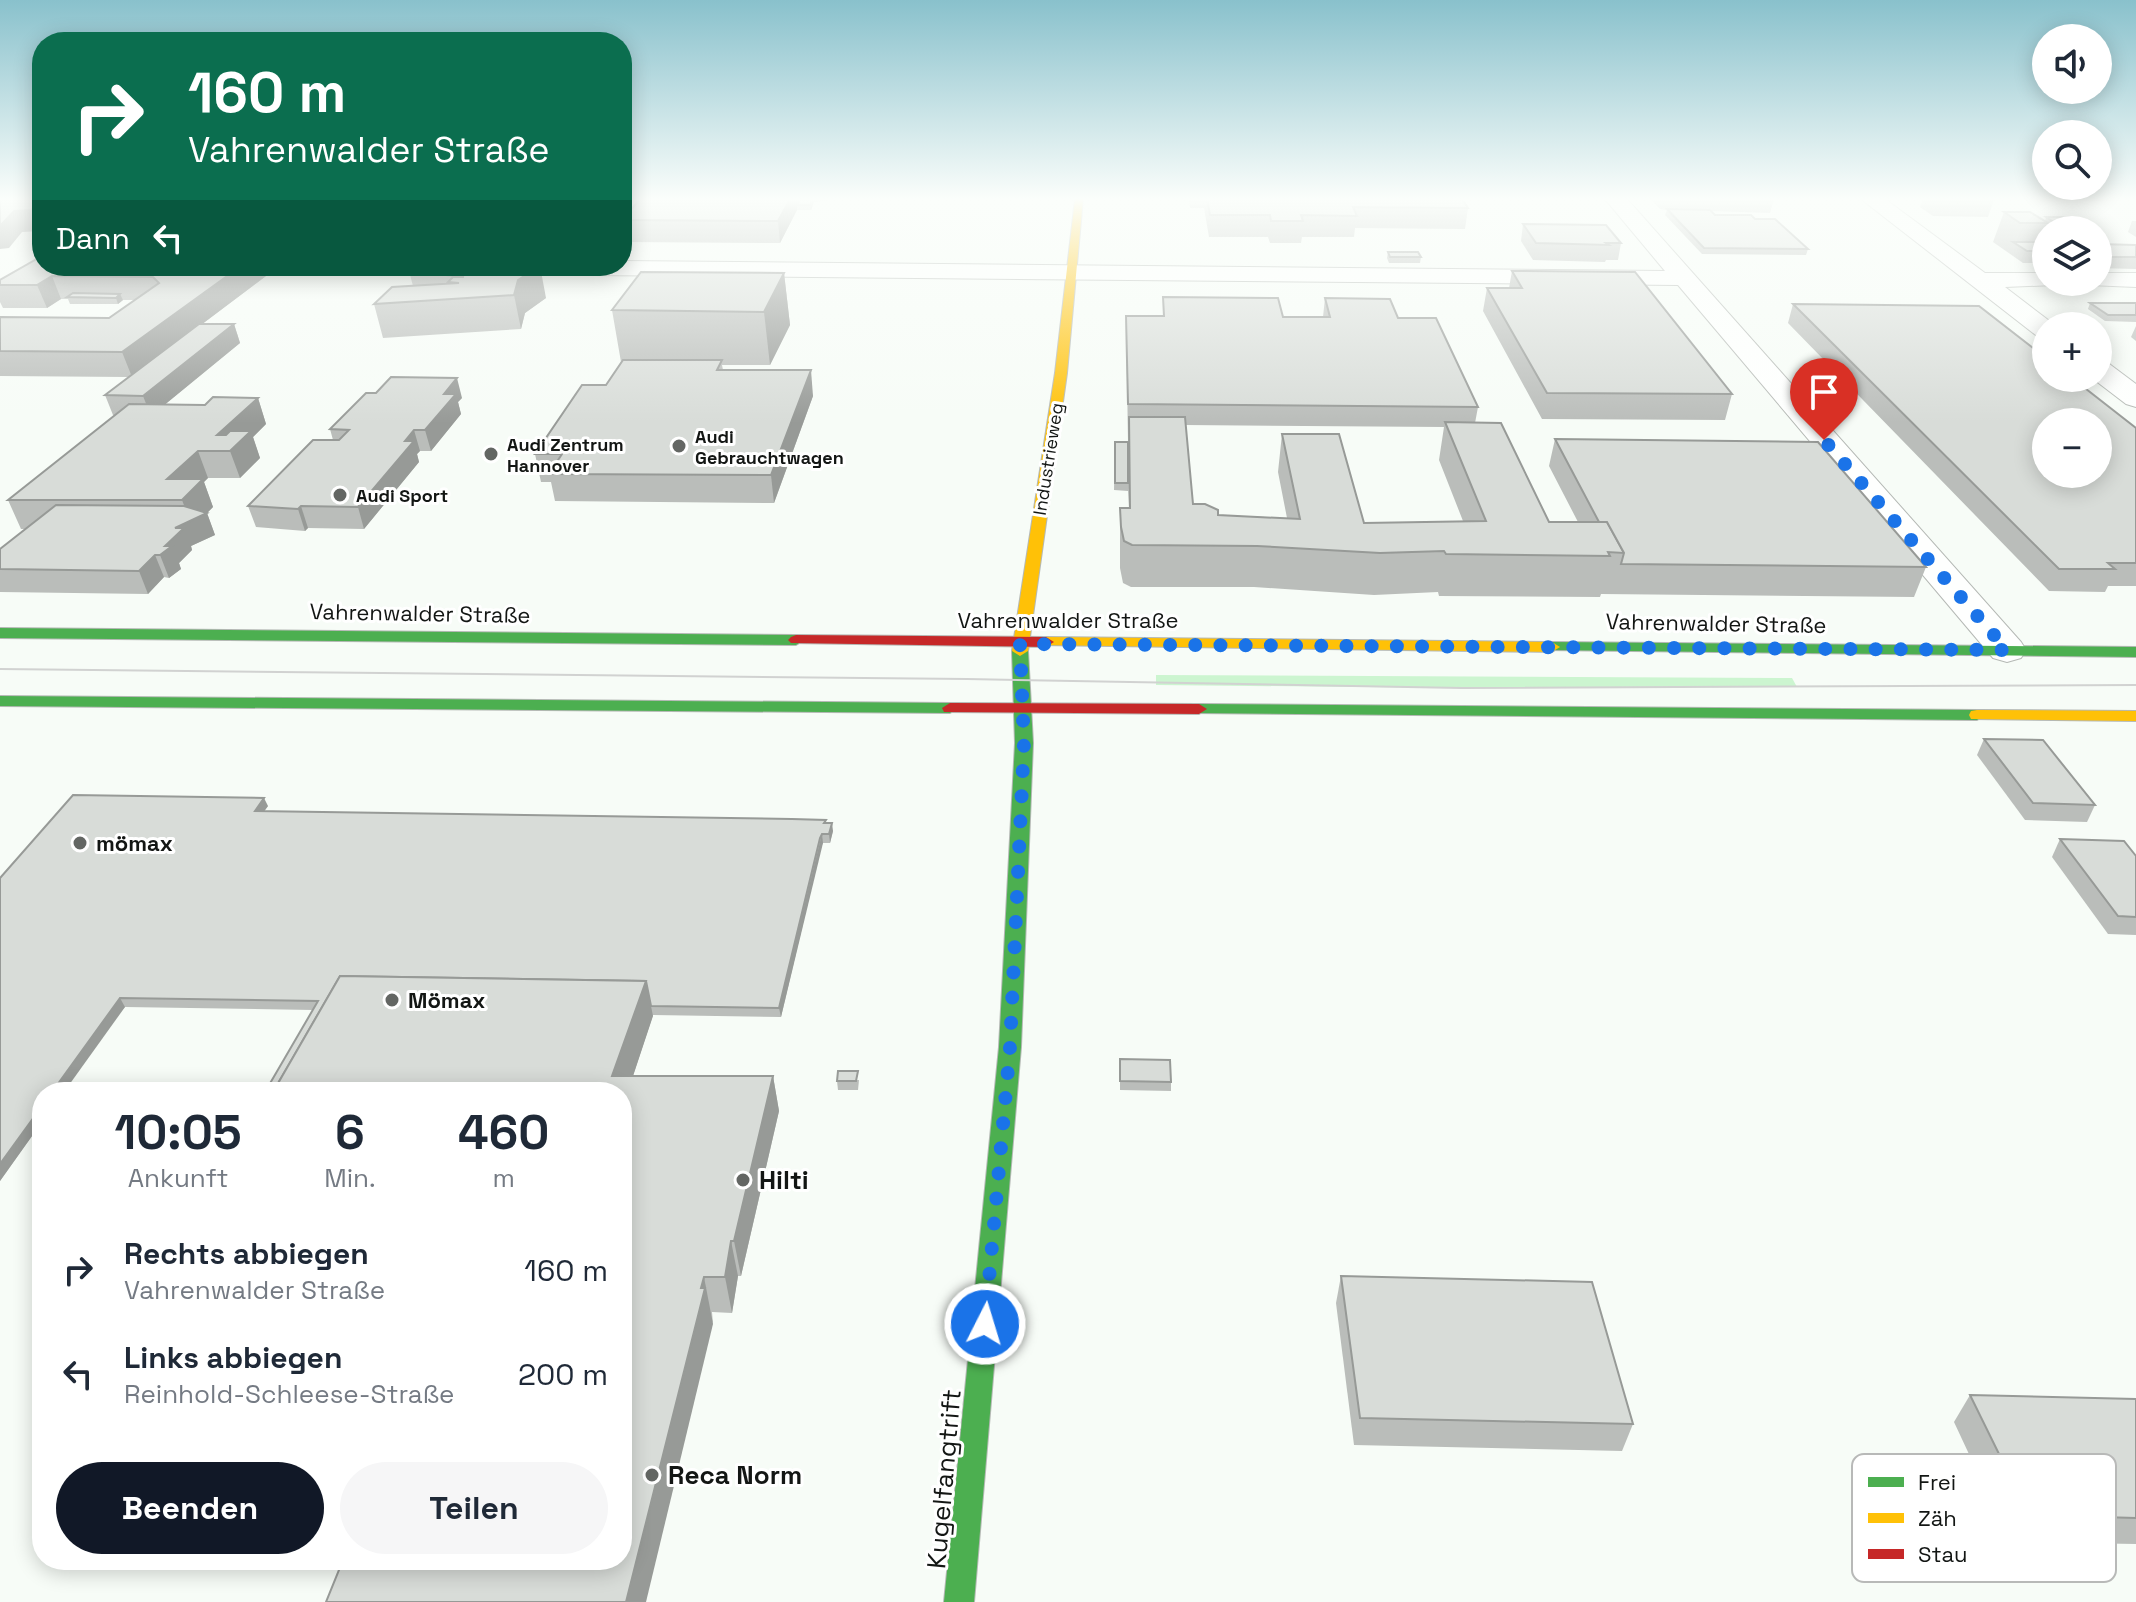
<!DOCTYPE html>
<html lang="de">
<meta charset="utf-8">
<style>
:root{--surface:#fff;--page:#f6f6f7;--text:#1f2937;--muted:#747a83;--accent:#111827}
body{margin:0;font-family:"Space Grotesk",sans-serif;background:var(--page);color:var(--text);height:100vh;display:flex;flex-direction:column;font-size:30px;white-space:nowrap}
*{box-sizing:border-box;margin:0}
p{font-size:26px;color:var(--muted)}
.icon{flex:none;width:44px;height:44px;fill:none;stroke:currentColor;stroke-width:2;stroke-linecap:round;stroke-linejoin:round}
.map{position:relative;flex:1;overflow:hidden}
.sheet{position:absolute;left:32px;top:1082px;width:600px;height:488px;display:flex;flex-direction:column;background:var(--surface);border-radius:32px;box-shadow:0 4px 20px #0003}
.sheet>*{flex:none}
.banner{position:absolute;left:32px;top:32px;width:600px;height:244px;border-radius:32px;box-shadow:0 4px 20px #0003;background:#0b6e4f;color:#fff;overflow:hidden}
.controls{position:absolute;left:2032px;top:24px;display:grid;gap:16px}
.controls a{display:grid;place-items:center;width:80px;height:80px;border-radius:50%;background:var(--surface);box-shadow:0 4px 20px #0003;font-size:40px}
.pin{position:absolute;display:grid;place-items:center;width:68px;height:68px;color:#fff;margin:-82px -34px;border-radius:50% 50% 50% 0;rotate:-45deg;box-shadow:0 0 8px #0007}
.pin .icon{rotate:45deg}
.me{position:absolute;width:88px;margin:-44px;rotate:5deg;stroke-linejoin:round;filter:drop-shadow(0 0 6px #0008)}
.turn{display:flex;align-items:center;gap:28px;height:168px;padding:0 24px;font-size:36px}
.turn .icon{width:104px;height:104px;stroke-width:2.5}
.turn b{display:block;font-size:56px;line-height:68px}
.then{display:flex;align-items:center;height:76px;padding:0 24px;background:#0003;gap:16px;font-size:30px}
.eta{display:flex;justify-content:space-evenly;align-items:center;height:136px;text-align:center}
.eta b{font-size:48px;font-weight:600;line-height:56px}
.button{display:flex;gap:16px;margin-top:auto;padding:16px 24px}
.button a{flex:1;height:92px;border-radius:48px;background:var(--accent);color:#fff;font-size:32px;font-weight:600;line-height:92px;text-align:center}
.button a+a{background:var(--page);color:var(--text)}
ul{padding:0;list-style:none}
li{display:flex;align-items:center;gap:24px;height:104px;padding:0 24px}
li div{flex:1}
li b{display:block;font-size:30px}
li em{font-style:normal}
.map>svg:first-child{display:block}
.green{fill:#ccf5d0}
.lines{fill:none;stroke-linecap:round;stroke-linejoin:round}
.street-casing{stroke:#b5b9b5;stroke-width:2}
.fast-casing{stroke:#b5b9b5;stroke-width:2}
.slow-casing{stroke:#b5b9b5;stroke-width:2}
.jam-casing{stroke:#b5b9b5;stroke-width:2}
.street{fill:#fefffe;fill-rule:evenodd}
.fast{fill:#4caf50;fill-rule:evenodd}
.slow{fill:#ffc107;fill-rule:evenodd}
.jam{fill:#c62828;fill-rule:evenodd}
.tram{stroke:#d1d2d1;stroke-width:2}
.wall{fill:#babdba;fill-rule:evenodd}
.shaded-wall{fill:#979a97}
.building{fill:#d8dcd8;stroke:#979a97;stroke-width:2;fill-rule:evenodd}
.route{stroke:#1a73e8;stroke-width:14;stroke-dasharray:0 25.2}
.poi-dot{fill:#636663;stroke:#fff;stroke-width:3}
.labels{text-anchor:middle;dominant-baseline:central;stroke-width:6;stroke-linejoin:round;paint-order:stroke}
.far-poi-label{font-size:18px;font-weight:bold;fill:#131614;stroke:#fff;text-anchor:start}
.far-street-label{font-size:18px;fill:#131614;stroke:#fff}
.street-label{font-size:22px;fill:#131614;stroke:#fff}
.poi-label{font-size:22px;font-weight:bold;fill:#131614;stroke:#fff;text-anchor:start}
.near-poi-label{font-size:26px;font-weight:bold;fill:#131614;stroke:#fff;text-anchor:start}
.near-street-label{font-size:26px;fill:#131614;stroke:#fff}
.key{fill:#fff;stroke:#b8b9b8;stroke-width:2}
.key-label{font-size:22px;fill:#131614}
</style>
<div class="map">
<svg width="2136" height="1602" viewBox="0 0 2136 1602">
<rect width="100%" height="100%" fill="#f7fcf7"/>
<polygon class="green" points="1156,675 1792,678 1797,687 1462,688 1156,685"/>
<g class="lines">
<defs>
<g id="street">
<polygon points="1605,199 1627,199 2021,642 2026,650 2021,658 2007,662 1993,658 1678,285 589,275 580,273 577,268 622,266 622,261 1665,271"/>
<polygon points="1861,199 1885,199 1985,273 2046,273 2046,282 2057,282 2055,285 2005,287 2056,326 2046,326 2046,338 2037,336"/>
<polygon points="2098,273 2136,273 2136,287 2089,285 2087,282 2098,282"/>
<polygon points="2098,361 2108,363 2136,384 2136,407 2126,404 2092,378 2098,378"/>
</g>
<g id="fast">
<polygon points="0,628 796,635 804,640 796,645 0,638"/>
<polygon points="1552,642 2136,647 2136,657 1546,650 1544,647 1546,644"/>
<polygon points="1020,646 1028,651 1033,743 1021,1047 974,1602 944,1602 999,1047 1015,743 1012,651"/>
<polygon points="0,696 950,703 958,708 950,713 0,706"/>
<polygon points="1199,704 1977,710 1985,715 1977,720 1193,713 1191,709 1193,705"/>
</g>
<g id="slow">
<polygon points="1075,199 1083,199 1067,373 1028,651 1020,656 1012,651 1055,373"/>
<polygon points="1046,637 1552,642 1560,647 1552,652 1040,645 1038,642 1040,639"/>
<polygon points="1977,710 2136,711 2136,721 1971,719 1969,715 1971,711"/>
</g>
<g id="jam">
<polygon points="796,635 1046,637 1054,642 1046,647 791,643 788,640 791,637"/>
<polygon points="950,703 1199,704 1207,709 1199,714 944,712 942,708"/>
</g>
</defs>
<use href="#street" class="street-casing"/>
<use href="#fast" class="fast-casing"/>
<use href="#slow" class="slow-casing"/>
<use href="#jam" class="jam-casing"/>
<use href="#street" class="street"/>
<use href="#fast" class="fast"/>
<use href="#slow" class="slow"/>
<use href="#jam" class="jam"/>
<polyline class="tram" points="0,669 967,679 1462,688 2136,685"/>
</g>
<g class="wall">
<polygon points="1189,199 1462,199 1468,208 1465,229 1355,228 1354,237 1302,237 1301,243 1270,243 1268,237 1209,237 1204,208 1190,208"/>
<polygon points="1650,199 1774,199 1770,213 1711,211 1715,215 1755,219 1808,249 1806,255 1702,254 1665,215 1667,210 1660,209"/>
<polygon points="1919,199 1994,199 1988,217 1933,216 1920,207 1922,201"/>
<polygon points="2077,199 2121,199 2120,201 2081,201"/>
<polygon points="814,202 811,210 797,210 780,243 626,242 622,220"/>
<polygon points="2004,212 2045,221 2046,217 2090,230 2055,230 2047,224 2040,242 2043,244 2045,240 2046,240 2046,263 2023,263 1993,242"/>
<polygon points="2132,221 2136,221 2136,237 2128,232"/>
<polygon points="1523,224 1621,243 1618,260 1606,260 1605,262 1533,260 1521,241"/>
<polygon points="2098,244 2136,245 2136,269 2098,268"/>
<polygon points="1388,252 1421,257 1420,263 1389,263 1387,258"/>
<polygon points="42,256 270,273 202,324 234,324 240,343 164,405 205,405 258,398 266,424 253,437 260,458 240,478 208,478 204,482 213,507 207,513 215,535 191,546 192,550 179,563 181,569 169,578 164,577 148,594 0,592 0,549 26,529 21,529 8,500 115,415 113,415 105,395 129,377 0,376 0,317 109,318 135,300 123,300 118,304 70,304 68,299 61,299 47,308 3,308 0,302 0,280"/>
<polygon points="415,266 546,298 525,313 521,329 383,338 374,304 413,286 409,271"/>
<polygon points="1512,271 1732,394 1725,420 1542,419 1483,311 1487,288 1509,288"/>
<polygon points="784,273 790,325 770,365 722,365 723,370 813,396 774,503 555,501 551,482 541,482 535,454 606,385 621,362 612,310"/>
<path d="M1163,297L1283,317H1323L1325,298L1398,318L1478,407L1475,423L1549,522H1578L1549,466L1555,439L1926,567L1914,597L1601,594L1600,597L1439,596L1438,592L1374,595L1254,587H1131L1123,583L1120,568V508H1129L1128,488V491L1114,490L1115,442H1128L1126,316H1163ZM1185,425L1444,427L1439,460L1463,521L1364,523L1282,434L1278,472L1287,518L1218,515L1193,504Z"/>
<polygon points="2090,303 2136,303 2136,322 2105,321 2088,309"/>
<polygon points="1793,304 2136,428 2136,586 2108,586 2105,592 2049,591 1788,323"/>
<polygon points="2136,326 2136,341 2131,337"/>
<polygon points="462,398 458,402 461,414 431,451 420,451 417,454 419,462 364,529 308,528 305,531 256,527 248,506 333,440 330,429"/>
<polygon points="1984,739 2095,805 2087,822 2025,820 1977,755"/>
<polygon points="268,806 264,811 826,820 826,823 833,831 830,843 823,843 821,847 781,1017 653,1015 633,1076 773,1076 779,1111 741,1276 738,1276 732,1313 712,1312 713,1324 622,1092 313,1010 125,1007 42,1092 42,1122 0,1181 0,878"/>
<polygon points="2060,839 2136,856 2136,935 2108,934 2052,857"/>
<polygon points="1120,1059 1171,1082 1171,1091 1120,1090"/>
<polygon points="859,1080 858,1090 838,1090 837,1081"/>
<polygon points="1341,1276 1633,1424 1622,1451 1354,1445 1336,1303"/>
<polygon points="1970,1395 2136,1399 2136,1544 2010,1542 1954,1422"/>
</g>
<g class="shaded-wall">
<polygon points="40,199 42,199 42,228 40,231 22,232 9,248 0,249 0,226 14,211"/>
<polygon points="790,199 835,199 814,202 811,210 810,205 797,205 797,210 780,243 778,221"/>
<polygon points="241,266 268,266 270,273 132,377 122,352"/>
<polygon points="540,266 546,298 525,313 521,329 514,295 518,280"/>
<polygon points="784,273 790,325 770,365 764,312"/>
<polygon points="52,276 61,299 47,308 37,285"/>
<polygon points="120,294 123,300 118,304 116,298"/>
<polygon points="234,324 240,343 151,416 143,396"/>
<polygon points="811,370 813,396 774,503 771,475"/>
<polygon points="457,378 462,398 458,402 461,414 431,451 425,430 444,394"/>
<polygon points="258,398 266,424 253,437 260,458 240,478 230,451 217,435"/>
<polygon points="414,430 420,451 417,454 419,462 364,529 358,507"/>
<polygon points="198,451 208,478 204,482 213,507 207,513 215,535 191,546 192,550 179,563 181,569 169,578 160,555 175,528 190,521 182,500 167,479"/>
<polygon points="301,506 308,528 305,531 298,509"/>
<polygon points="155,555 164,577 148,594 139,571"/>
<polygon points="264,798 268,806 258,820 255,811"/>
<polygon points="832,823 833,831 830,843 829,834"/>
<polygon points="822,834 823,843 781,1017 779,1008"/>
<polygon points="646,981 653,1016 622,1109 612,1076"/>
<polygon points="120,998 125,1007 64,1092 52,1092"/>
<polygon points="773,1076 779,1111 741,1276 734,1241"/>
<polygon points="42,1106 42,1122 0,1181 0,1164"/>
<polygon points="731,1241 738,1276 732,1313 725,1277"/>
<polygon points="704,1277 713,1324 646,1602 626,1602"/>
</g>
<g class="building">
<polygon points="0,199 40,199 31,210 14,211 0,226"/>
<polygon points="640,199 790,199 778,221 622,220"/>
<polygon points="800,199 813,199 810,205 797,205"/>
<polygon points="1207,199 1462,199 1468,208 1353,207 1357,216 1301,215 1303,221 1271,221 1270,215 1210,215"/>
<polygon points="1667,209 1710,210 1715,215 1751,215 1755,219 1775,219 1808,249 1704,248"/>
<polygon points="2004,212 2030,212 2048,223 2020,223"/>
<polygon points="2046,217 2071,217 2090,230 2066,230"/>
<polygon points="1523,224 1606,225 1621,243 1606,243 1609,245 1536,243"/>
<polygon points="2013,242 2040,242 2046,246 2046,251 2027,251"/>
<polygon points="2098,244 2136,245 2136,257 2104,257 2098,254"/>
<polygon points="1388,252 1418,252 1421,257 1390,257"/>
<polygon points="42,256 42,266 241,266 122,352 0,351 0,317 109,318 159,283 153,277 52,276 37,285 0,285 0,280"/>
<polygon points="415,266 539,266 518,280 514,295 374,304 392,287 459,283 448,282 453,277 464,277 409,271"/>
<polygon points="1512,271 1635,272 1732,394 1547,393 1487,288 1522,288"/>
<polygon points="641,272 784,273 764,312 612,310"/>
<polygon points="73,293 120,294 116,298 67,297"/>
<polygon points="1163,297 1278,298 1283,317 1330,317 1325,298 1390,299 1398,318 1436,318 1478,407 1128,404 1126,316 1164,316"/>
<polygon points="2090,303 2136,303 2136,315 2108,315"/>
<path d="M1793,304L1979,306L2046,358V378H2072L2136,428V563H2108L2115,569H2059ZM2046,422H2098V474H2046Z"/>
<polygon points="199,324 234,324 143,396 105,395"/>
<polygon points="623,360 722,360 717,370 811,370 771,475 549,474 562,454 535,454 582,385 606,385"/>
<polygon points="391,377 457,378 444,394 456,394 425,430 414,430 405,441 414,441 358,507 301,506 298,509 248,506 313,440 339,440 349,430 330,429 366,393 376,393"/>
<polygon points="213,397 258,398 217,435 226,435 230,431 251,431 230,451 198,451 167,479 203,479 182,500 8,500 129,404 205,405"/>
<polygon points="1129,417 1185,417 1193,504 1205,504 1218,510 1218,515 1300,519 1282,434 1339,434 1364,523 1486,521 1445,422 1501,423 1549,522 1607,522 1624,553 1608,552 1610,556 1446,554 1444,551 1380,553 1257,546 1132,545 1124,541 1121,527 1120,508 1130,508"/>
<polygon points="1555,439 1818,442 1926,567 1621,564 1624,553 1607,522 1599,522"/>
<rect x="1115" y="442" width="13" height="41"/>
<polygon points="56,505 184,506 207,513 175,528 184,528 165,546 172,546 160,555 155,555 139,571 0,569 0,549"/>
<polygon points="1984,739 2043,740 2095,805 2033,803"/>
<polygon points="73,795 264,798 255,811 792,819 826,820 824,823 832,823 829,834 822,834 820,838 779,1008 651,1006 646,981 340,976 273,1092 265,1092 318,1001 120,998 52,1092 42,1092 42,1106 0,1164 0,878"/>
<polygon points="2060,839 2124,841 2136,856 2136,917 2118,916"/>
<polygon points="340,976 646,981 612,1076 773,1076 734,1241 731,1241 725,1277 704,1277 701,1288 705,1288 626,1602 326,1602 343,1560 622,1560 622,1092 273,1092"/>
<polygon points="1120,1059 1170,1060 1171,1082 1120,1081"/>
<polygon points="838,1071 858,1071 856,1081 837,1081"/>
<polygon points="1341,1276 1592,1282 1633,1424 1360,1418"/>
<polygon points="1970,1395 2136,1399 2136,1518 2029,1515"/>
</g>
<linearGradient id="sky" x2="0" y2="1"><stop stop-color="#89c1cc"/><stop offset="0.47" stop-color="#fbfefb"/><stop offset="1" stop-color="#fbfefb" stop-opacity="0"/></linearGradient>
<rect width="2136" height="423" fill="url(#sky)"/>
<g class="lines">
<polyline class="route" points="985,1324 1010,1047 1024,743 1020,644 2007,650 1824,440"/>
</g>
<g class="poi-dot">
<circle cx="679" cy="446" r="8"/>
<circle cx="491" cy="454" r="8"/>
<circle cx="340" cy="495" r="8"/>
<circle cx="80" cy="843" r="8"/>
<circle cx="392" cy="1000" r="8"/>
<circle cx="743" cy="1180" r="8"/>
<circle cx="652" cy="1475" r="8"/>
</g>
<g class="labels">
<g class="far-poi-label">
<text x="695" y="436">Audi<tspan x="695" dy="21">Gebrauchtwagen</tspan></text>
<text x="507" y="444">Audi Zentrum<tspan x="507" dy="21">Hannover</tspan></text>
<text x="356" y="495">Audi Sport</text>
</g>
<g class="far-street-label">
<text transform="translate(1048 459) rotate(-81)">Industrieweg</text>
</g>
<g class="street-label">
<text transform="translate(420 613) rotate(1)">Vahrenwalder Straße</text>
<text x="1068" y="620">Vahrenwalder Straße</text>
<text transform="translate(1716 623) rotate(1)">Vahrenwalder Straße</text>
</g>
<g class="poi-label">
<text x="96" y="843">mömax</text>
<text x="408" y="1000">Mömax</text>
</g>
<g class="near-poi-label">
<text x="759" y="1180">Hilti</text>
<text x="668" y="1475">Reca Norm</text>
</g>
<g class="near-street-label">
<text transform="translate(944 1479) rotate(-85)">Kugelfangtrift</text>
</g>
</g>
<rect x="1852" y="1454" width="264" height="128" rx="12" class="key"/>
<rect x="1868" y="1477" width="36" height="10" fill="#4caf50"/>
<rect x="1868" y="1513" width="36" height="10" fill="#ffc107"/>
<rect x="1868" y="1549" width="36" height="10" fill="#c62828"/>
<g class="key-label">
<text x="1918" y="1490">Frei</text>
<text x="1918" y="1526">Zäh</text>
<text x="1918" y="1562">Stau</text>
</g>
</svg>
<div class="controls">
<a><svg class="icon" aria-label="sound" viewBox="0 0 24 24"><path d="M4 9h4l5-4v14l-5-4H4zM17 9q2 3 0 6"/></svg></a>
<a><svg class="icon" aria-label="search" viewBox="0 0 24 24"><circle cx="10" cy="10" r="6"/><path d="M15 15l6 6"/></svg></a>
<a><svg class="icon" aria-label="layers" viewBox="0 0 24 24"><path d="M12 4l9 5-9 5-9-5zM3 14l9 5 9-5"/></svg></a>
<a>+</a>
<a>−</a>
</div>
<div class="pin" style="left:1824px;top:440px;background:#d93025"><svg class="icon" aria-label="arrive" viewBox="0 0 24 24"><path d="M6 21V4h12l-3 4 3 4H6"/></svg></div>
<svg class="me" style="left:985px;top:1324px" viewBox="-20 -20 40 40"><circle r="17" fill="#1a73e8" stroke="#fff" stroke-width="3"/><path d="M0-11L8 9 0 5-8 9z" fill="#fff"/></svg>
<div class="banner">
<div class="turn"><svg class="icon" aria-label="right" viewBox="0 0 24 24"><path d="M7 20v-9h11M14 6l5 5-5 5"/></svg><div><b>160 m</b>Vahrenwalder Straße</div></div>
<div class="then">Dann<svg class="icon" aria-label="left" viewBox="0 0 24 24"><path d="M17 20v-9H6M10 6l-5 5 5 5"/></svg></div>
</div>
<section class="sheet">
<div class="eta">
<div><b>10:05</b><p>Ankunft</p></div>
<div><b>6</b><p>Min.</p></div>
<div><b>460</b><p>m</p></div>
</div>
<ul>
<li><svg class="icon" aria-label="right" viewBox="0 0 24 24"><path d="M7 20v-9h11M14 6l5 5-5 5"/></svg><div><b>Rechts abbiegen</b><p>Vahrenwalder Straße</p></div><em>160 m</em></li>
<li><svg class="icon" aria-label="left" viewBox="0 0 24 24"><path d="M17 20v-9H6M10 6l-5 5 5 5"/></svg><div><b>Links abbiegen</b><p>Reinhold-Schleese-Straße</p></div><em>200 m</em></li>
</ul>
<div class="button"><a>Beenden</a><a>Teilen</a></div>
</section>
</div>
